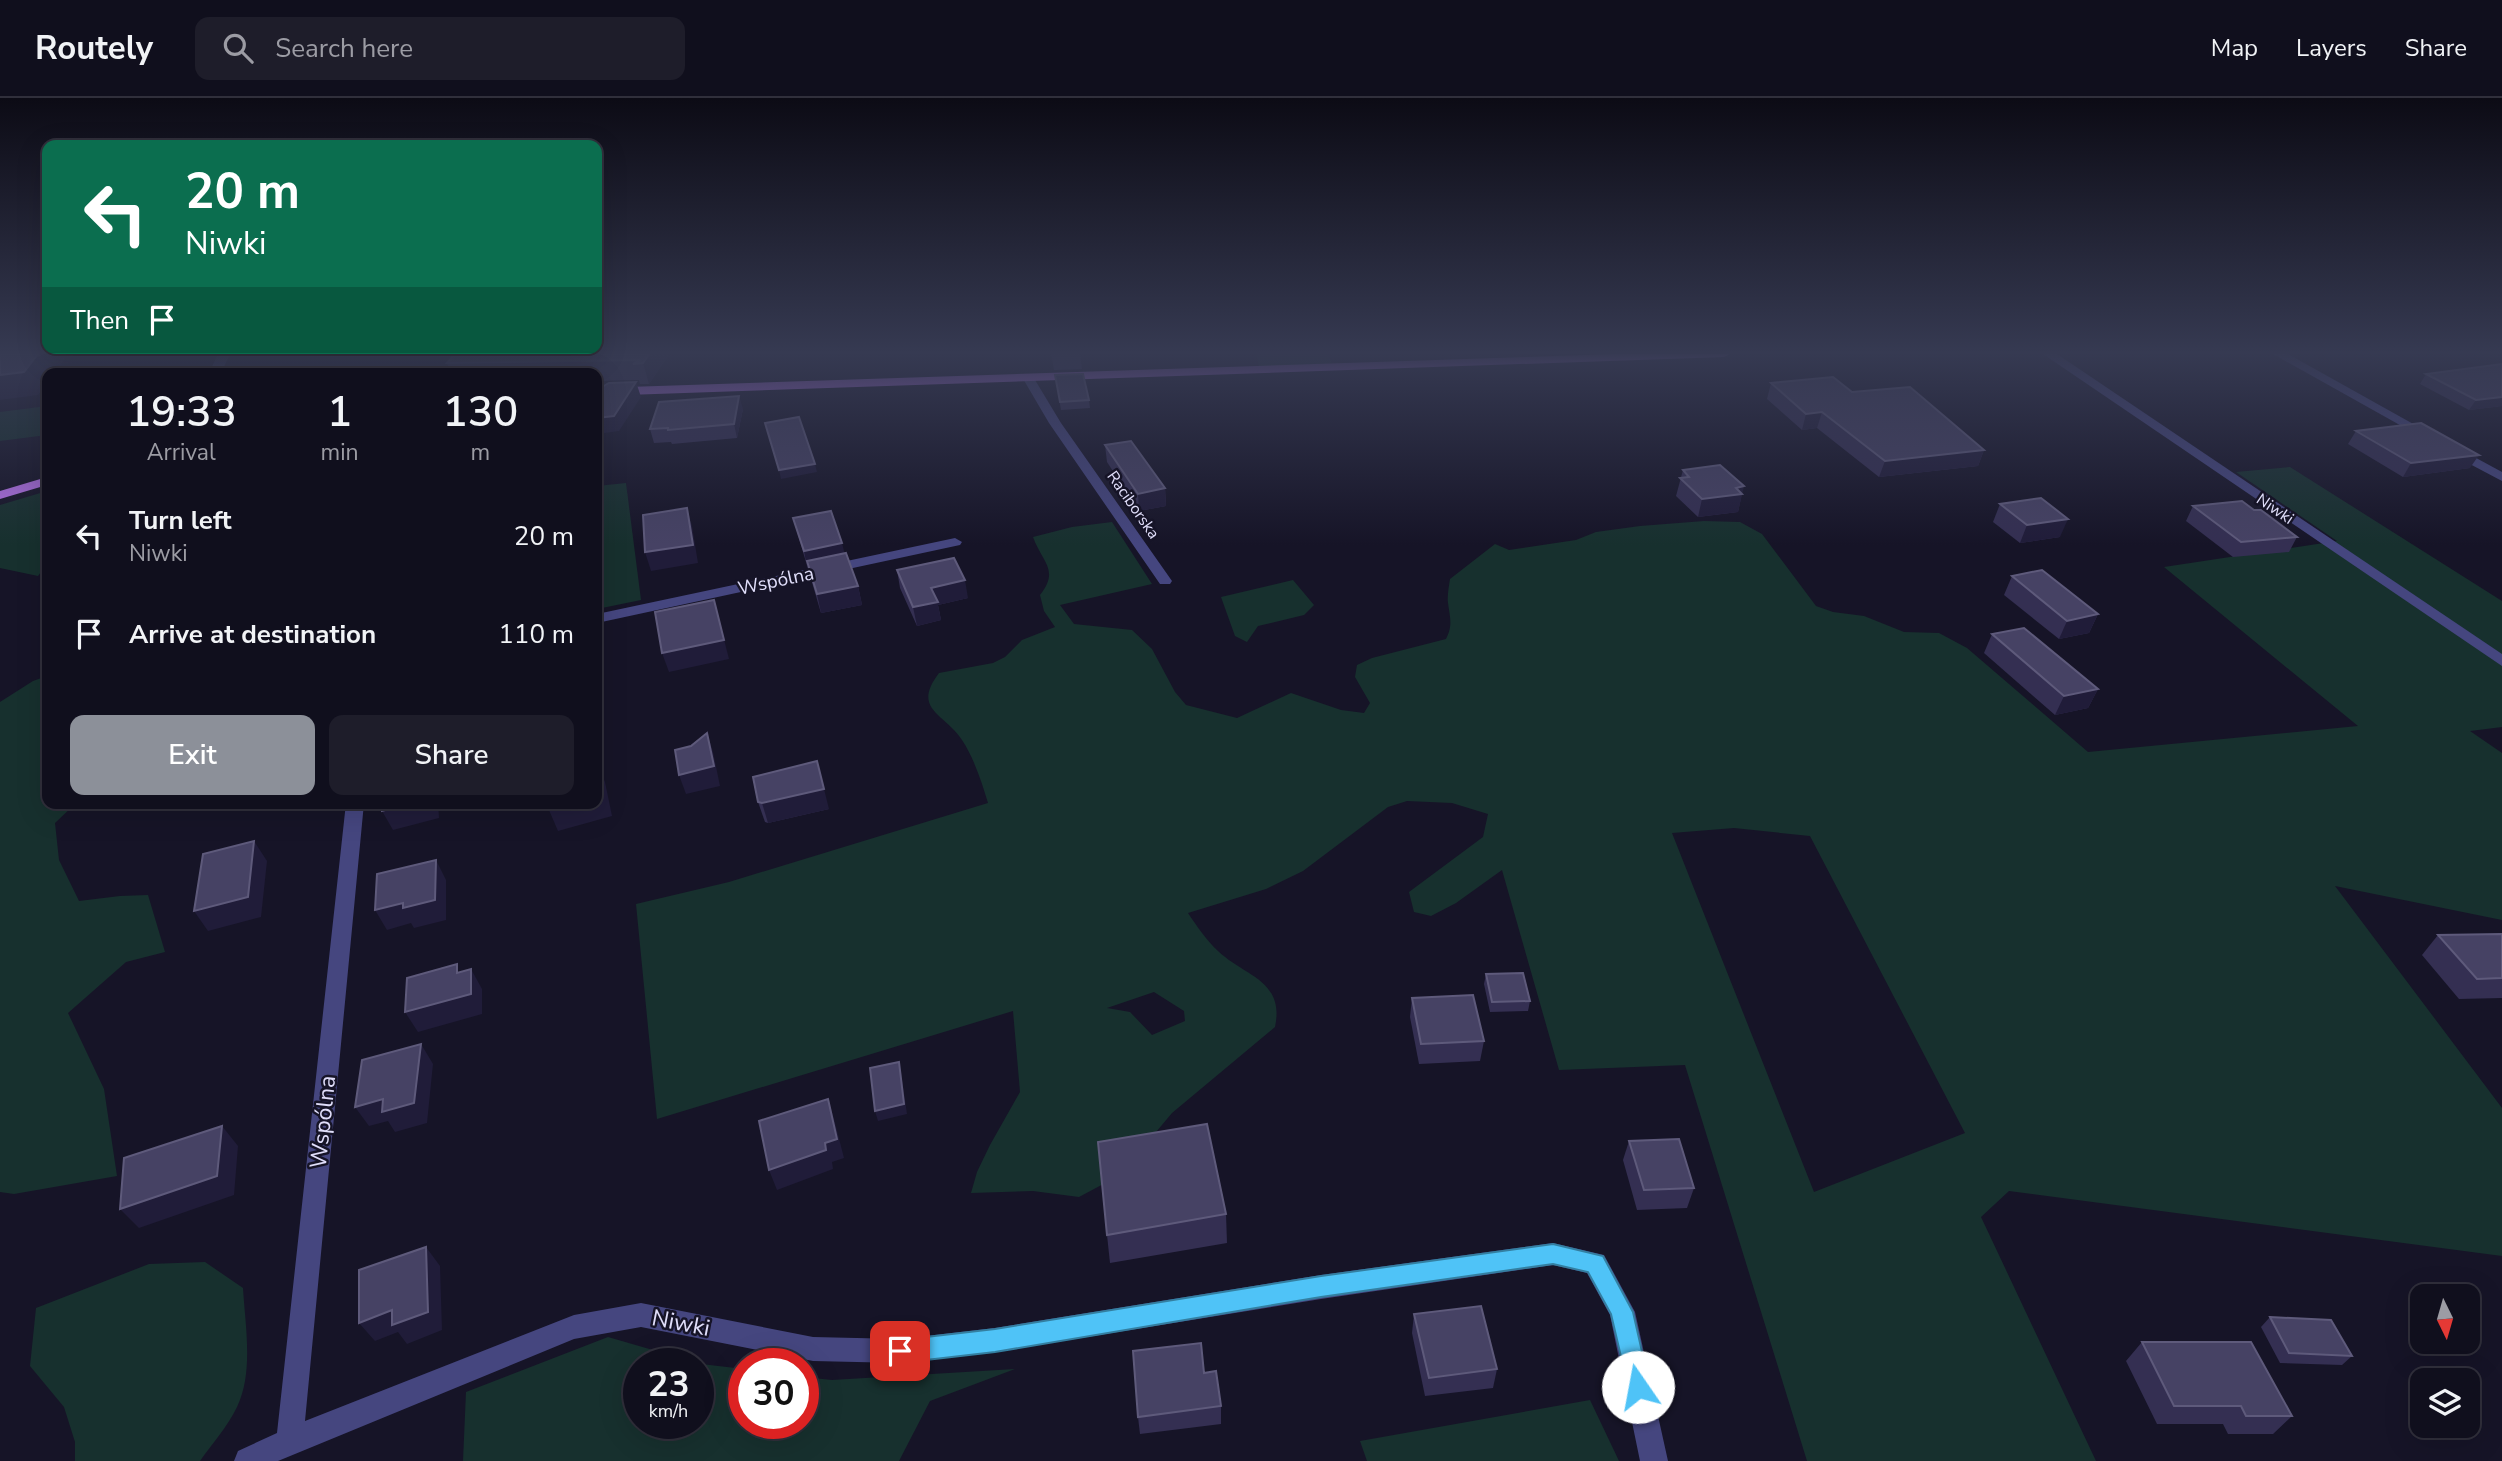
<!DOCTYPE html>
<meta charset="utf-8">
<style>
:root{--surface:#100f1d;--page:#1e1d2a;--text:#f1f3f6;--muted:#9c9ca4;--line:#302f3b;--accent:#8c9099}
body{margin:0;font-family:"Nunito Sans",sans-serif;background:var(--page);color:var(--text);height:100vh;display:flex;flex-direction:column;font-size:26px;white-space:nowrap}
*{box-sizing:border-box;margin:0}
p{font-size:23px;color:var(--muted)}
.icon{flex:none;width:38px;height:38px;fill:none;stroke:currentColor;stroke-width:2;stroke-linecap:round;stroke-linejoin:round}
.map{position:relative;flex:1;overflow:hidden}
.details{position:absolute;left:42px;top:270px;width:560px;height:441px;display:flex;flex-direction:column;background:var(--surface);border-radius:14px;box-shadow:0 7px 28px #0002,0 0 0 2px var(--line)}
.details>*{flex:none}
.banner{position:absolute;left:42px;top:42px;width:560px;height:214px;border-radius:14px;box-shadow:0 7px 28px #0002,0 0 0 2px var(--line);background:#0b6e4f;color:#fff;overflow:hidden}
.needle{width:46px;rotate:175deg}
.fabs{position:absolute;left:2410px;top:1186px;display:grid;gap:14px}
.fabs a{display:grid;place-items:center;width:70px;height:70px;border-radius:14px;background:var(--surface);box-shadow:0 7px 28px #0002,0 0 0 2px var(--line);font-size:35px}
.speed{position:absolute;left:623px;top:1250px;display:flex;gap:14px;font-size:35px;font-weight:700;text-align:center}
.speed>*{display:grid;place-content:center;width:91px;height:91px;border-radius:50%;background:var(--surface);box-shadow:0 7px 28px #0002,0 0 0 2px var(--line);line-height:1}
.speed small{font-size:18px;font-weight:400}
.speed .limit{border:10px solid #d22;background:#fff;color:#111}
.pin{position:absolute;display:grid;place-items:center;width:60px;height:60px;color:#fff;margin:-30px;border-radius:14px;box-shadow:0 4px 10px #0006}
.me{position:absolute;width:77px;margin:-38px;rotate:348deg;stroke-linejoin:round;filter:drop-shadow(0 0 5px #0008)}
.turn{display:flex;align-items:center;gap:24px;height:147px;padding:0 28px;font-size:32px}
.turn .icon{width:91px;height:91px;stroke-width:2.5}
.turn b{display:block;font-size:49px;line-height:60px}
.then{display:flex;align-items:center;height:66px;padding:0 28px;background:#0003;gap:14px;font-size:26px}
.eta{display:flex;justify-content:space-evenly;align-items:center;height:119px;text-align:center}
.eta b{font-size:42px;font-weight:600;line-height:49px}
.button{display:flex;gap:14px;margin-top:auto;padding:14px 28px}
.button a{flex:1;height:80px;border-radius:14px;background:var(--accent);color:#fff;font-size:28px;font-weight:600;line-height:80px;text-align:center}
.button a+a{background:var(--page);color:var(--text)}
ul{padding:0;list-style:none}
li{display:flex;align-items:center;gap:21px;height:98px;padding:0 28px}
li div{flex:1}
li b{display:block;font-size:26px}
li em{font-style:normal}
header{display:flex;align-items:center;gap:42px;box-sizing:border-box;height:98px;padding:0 35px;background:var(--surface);border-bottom:2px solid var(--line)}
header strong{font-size:33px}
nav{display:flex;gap:38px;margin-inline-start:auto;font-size:24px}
.search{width:490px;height:63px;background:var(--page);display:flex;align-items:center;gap:18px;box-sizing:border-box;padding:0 24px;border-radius:14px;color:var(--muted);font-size:26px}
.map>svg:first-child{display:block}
.green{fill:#17302e;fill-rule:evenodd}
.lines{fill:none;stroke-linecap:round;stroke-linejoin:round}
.minor{fill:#45467f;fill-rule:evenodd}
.major{fill:#b874ec;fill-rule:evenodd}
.wall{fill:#342f52}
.shaded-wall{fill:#201c39}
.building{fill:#464264;stroke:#5e5a7b;stroke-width:2}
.route{fill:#4fc3f7;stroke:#337fa1;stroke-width:2}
.labels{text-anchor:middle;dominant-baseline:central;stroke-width:5;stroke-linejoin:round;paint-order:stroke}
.far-street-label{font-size:16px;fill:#e0defa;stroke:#161427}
.street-label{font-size:19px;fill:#e0defa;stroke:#161427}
.near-street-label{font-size:23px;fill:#e0defa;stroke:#161427}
</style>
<header>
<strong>Routely</strong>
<div class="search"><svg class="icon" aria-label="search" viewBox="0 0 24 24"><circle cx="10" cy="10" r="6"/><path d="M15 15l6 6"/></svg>Search here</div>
<nav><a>Map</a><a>Layers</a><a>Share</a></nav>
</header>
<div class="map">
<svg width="2502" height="1363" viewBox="0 0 2502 1363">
<rect width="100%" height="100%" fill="#161427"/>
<g class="green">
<polygon points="1256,256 1328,256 1333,269 1260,272"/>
<polygon points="47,308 47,337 0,343 0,314"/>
<path d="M2290,369L2502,503V629L2470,633L2502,655V822L2335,788L2502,1010V1158L2009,1093L1981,1119L2096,1363H1807L1685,967L1559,972L1502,772L1456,805L1431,818L1414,814L1409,794L1483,739L1488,716L1452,705L1407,703L1388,709L1303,773L1266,791L1188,815C1196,827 1207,843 1218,853C1244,878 1285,882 1275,929L1172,1015L1130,1065L1109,1083L1079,1099L1033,1093L971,1095L977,1074L990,1047L1020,994L1013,913L657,1021L636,806L729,784L988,705C982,685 974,660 962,642C945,615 911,612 939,575L993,565L1005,559L1022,542L1055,529L1044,513L1040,497C1060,472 1042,464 1033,439L1072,429L1112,424L1152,486L1060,507L1074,526L1132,532L1152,551L1175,594L1186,607L1237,620L1291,595L1341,612L1364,615L1370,605L1355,579L1357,567L1372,560L1446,541C1453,527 1450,520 1448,505C1447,498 1449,488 1450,481L1495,446L1509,452L1576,442L1596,434L1640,428L1704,423L1740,424L1762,436L1816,508L1833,514L1864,518L1904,534L1939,535L1967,550L2088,654L2358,628L2164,469L2337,443L2236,374ZM1734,730L1810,738L1965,1035L1814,1094L1672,735ZM1154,894L1184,913L1185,923L1152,937L1130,914L1107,910Z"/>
<polygon points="626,385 641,502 597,511 597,388"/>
<polygon points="47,393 47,466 38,478 0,470 0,407"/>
<polygon points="1293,482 1314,507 1304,517 1258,528 1247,544 1235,538 1221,499"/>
<polygon points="47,578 47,705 76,705 55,725 59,762 79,803 120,798 148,797 165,854 126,864 68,915 104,991 117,1078 14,1096 0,1094 0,604 33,583"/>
<path d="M205,1164L243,1190C245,1226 254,1274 237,1309C228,1328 212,1346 200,1363H75V1344L64,1309L30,1268L36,1210L149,1166Z"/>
<path d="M608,1239L701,1266L744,1271V1325H803V1279L832,1282L1015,1271L930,1303L899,1363H463L466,1294ZM639,1265H698V1325H639Z"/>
<polygon points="1590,1302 1619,1363 1367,1363 1360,1343"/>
</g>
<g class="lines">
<g class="minor">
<polygon points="218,256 230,256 221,275 209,275"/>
<polygon points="2043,256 2057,256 2502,556 2502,568"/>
<polygon points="2273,256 2288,256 2433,337 2427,341 2423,340"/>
<polygon points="1024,277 1032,277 1061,325 1172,483 1170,486 1160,486 1049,325 1022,279"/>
<polygon points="2454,348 2502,374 2502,383 2449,355 2449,349"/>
<polygon points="955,440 962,444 960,447 597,525 597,516"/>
<polygon points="346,705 364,705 305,1323 574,1217 641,1205 813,1239 900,1241 995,1230 1321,1177 1553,1145 1604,1157 1635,1214 1668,1363 1640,1363 1610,1217 1587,1175 1553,1167 1321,1201 995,1254 900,1265 813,1263 641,1229 574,1241 278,1363 234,1363 238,1353 277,1335"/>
</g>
<g class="major">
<polygon points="1615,256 1730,256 1724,259 597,298 597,290"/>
<polygon points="47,379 47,387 0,401 0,393"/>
</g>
</g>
<g class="wall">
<polygon points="455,256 669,256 649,286 640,286 639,282 597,283 597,275 451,275 447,265"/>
<polygon points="1051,256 1080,256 1082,271 1054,272"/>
<polygon points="2502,266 2502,308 2469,312 2420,286 2426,276"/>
<polygon points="1055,277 1089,302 1090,310 1061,312"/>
<polygon points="1771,285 1852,294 1984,352 1978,368 1879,379 1817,330 1802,332 1767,301"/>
<polygon points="743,311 737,340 672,346 671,344 654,345 650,331"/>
<polygon points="2356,333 2470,370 2403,379 2348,346"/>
<polygon points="1105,347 1165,390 1166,408 1139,413 1107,364"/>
<polygon points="1683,372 1742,395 1738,414 1698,419 1676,398"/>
<polygon points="2000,406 2060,439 2020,445 1993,424"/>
<polygon points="2193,408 2254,412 2297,439 2289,454 2233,459 2186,423"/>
<polygon points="793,420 845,455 858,488 862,507 821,515"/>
<polygon points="897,472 968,500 938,507 941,522 917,528 900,490"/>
<polygon points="2012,478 2098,516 2089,535 2059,541 2004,497"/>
<polygon points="1992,536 2098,591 2088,610 2055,617 1984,555"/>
<polygon points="758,704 829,711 768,725 765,724"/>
<polygon points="2502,836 2502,900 2459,901 2422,857 2438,837"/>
<polygon points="1486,876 1530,903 1528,913 1490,914 1484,886"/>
<polygon points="1412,900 1484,943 1480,963 1419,966 1410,919"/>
<polygon points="1629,1043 1694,1090 1687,1110 1637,1112 1623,1062"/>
<polygon points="1226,1116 1227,1145 1110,1165 1107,1137"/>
<polygon points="1414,1216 1497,1271 1493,1290 1425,1298 1412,1235"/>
<polygon points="2270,1219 2352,1258 2342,1267 2280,1265 2261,1229"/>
<polygon points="2142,1244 2292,1318 2273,1336 2228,1336 2223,1326 2157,1326 2126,1263"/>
<polygon points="1204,1275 1221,1308 1221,1326 1140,1336 1138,1319"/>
</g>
<g class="shaded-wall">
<polygon points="38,256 69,256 55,275 47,275 47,285 38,297 0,302 0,277"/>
<polygon points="649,256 669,256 649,286 643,265"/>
<polygon points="636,284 641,299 619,333 597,336 597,320"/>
<polygon points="739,298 743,311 737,340 734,326"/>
<polygon points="2502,299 2502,308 2469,312 2476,302"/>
<polygon points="1822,314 1817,330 1802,332 1806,316"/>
<polygon points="1984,352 1978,368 1879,379 1885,363"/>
<polygon points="2479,357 2470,370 2403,379 2411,365"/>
<polygon points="815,366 817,374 781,381 779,372"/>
<polygon points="1744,388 1738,414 1698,419 1702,401 1736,390"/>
<polygon points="1165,390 1166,408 1139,413 1138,396"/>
<polygon points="687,410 692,428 698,465 651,473 645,454"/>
<polygon points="2068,421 2060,439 2020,445 2027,427"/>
<polygon points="842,445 846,461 807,469 804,453"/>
<polygon points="965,482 968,500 938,507 941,522 917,528 913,509 931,490"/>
<polygon points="858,488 862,507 821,515 817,496"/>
<polygon points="714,502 729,561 669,574 662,555"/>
<polygon points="2098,516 2089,535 2059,541 2067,523"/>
<polygon points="2098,591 2088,610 2055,617 2064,598"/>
<polygon points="707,635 713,654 720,688 686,696 679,677"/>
<polygon points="597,663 605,684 612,718 558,733 546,705 597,705"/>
<polygon points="817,663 829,711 768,725 762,705"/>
<polygon points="410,705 438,705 439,720 393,732 382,713"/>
<polygon points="254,743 267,763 261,819 208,833 194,813"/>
<polygon points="436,762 446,782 446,822 414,830 411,825 387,832 375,812"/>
<polygon points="471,871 482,891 482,916 418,934 405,914"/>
<polygon points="421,946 433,966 427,1025 395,1034 388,1023 369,1028 355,1009"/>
<polygon points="899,964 901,974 907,1016 878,1023 875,1013"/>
<polygon points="828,1001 834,1021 844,1060 832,1064 833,1071 777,1092 769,1072 825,1045"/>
<polygon points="222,1028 238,1048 234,1097 139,1130 120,1111"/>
<polygon points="426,1149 440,1168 442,1232 407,1246 398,1234 375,1243 359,1225"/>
</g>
<g class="building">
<polygon points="0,256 38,256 24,274 0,277"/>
<polygon points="455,256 649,256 643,265 633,266 641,262 447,265"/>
<polygon points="2502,266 2502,299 2476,302 2426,276"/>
<polygon points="1083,276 1089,302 1060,304 1055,277"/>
<polygon points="1833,279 1852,294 1910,289 1984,352 1885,363 1822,314 1806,316 1771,285"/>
<polygon points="636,284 614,318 597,320 597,292 609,285"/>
<polygon points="739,298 734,326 668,332 668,330 650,331 659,304"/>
<polygon points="799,319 815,366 779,372 765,325"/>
<polygon points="2421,325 2479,357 2411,365 2356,333"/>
<polygon points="1131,343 1165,390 1138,396 1105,347"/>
<polygon points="1720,367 1744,388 1736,390 1742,396 1702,401 1680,380 1689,379 1683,372"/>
<polygon points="2041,400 2068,421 2027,427 2000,406"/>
<polygon points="2242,403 2254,412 2261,412 2297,439 2241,444 2193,408"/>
<polygon points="687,410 693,447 645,454 643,417"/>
<polygon points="831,413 842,445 804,453 793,420"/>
<polygon points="846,455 858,488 817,496 807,463"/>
<polygon points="954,460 965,482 931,490 938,504 913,509 897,472"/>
<polygon points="2042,472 2098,516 2067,523 2012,478"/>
<polygon points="714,502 724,542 662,555 655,514"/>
<polygon points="2024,530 2098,591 2064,598 1992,536"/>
<polygon points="707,635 714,668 679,677 675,652 691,648"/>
<polygon points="817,663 824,691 762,705 758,704 753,679"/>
<polygon points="382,705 410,705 382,713"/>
<polygon points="254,743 248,799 194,813 203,756"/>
<polygon points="436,762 435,802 403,810 403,805 375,812 377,776"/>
<polygon points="2502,836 2502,880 2477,881 2438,837"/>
<polygon points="457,866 457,875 471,871 471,896 405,914 407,880"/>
<polygon points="1523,875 1530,903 1492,904 1486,876"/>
<polygon points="1473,897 1484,943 1421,946 1412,900"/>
<polygon points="421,946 414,1005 382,1014 383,1001 355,1009 362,962"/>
<polygon points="899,964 904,1006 875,1013 870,970"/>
<polygon points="828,1001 837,1041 825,1045 826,1052 769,1072 759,1023"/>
<polygon points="1207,1026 1226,1116 1107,1137 1098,1044"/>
<polygon points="222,1028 217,1078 120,1111 124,1060"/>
<polygon points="1679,1041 1694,1090 1644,1092 1629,1043"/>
<polygon points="426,1149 428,1214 392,1227 392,1212 359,1225 359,1172"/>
<polygon points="1481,1208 1497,1271 1429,1280 1414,1216"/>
<polygon points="2270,1219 2331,1222 2352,1258 2289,1255"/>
<polygon points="2142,1244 2251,1244 2292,1318 2246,1318 2241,1308 2174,1308"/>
<polygon points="1201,1245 1204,1275 1216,1273 1221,1308 1138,1319 1133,1253"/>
</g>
<linearGradient id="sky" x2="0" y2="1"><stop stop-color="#0c0b15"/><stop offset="0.57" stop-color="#363a52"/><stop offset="1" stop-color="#363a52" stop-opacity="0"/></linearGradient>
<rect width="2502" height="447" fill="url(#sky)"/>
<polygon class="route" points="1553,1146 1603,1158 1633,1214 1650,1289 1646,1297 1638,1300 1630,1297 1611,1216 1588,1174 1553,1166 1321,1199 995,1254 900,1265 891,1261 888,1253 891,1245 900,1242 995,1231 1321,1178"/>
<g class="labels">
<g class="far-street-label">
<text transform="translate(1133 407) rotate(55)">Raciborska</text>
<text transform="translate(2275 411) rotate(34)">Niwki</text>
</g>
<g class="street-label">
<text transform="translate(776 483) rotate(-12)">Wspólna</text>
</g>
<g class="near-street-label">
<text transform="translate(323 1024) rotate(-84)">Wspólna</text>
<text transform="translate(681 1225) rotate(11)">Niwki</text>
</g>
</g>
</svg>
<div class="fabs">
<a><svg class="needle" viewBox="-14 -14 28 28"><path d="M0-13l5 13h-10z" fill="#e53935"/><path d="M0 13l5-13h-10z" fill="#9c9ca4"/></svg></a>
<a><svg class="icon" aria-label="layers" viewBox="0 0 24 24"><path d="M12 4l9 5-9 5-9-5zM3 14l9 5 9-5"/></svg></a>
</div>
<div class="speed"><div>23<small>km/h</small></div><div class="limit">30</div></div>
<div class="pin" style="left:900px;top:1253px;background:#d93025"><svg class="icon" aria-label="arrive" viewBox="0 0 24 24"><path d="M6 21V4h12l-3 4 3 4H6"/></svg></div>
<svg class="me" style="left:1638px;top:1289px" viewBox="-20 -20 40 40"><circle r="19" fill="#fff"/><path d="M0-13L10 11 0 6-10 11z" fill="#4fc3f7"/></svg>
<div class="banner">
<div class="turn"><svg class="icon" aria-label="left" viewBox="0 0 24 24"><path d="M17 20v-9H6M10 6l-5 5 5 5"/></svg><div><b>20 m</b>Niwki</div></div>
<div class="then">Then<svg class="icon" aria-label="arrive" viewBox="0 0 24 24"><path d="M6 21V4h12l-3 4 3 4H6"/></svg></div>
</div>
<section class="details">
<div class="eta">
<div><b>19:33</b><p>Arrival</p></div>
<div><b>1</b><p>min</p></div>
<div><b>130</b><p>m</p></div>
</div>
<ul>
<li><svg class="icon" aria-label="left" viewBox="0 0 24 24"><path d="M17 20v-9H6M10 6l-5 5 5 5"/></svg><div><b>Turn left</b><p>Niwki</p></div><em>20 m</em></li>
<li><svg class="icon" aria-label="arrive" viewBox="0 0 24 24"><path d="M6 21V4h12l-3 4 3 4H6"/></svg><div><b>Arrive at destination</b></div><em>110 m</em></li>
</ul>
<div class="button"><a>Exit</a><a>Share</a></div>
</section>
</div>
